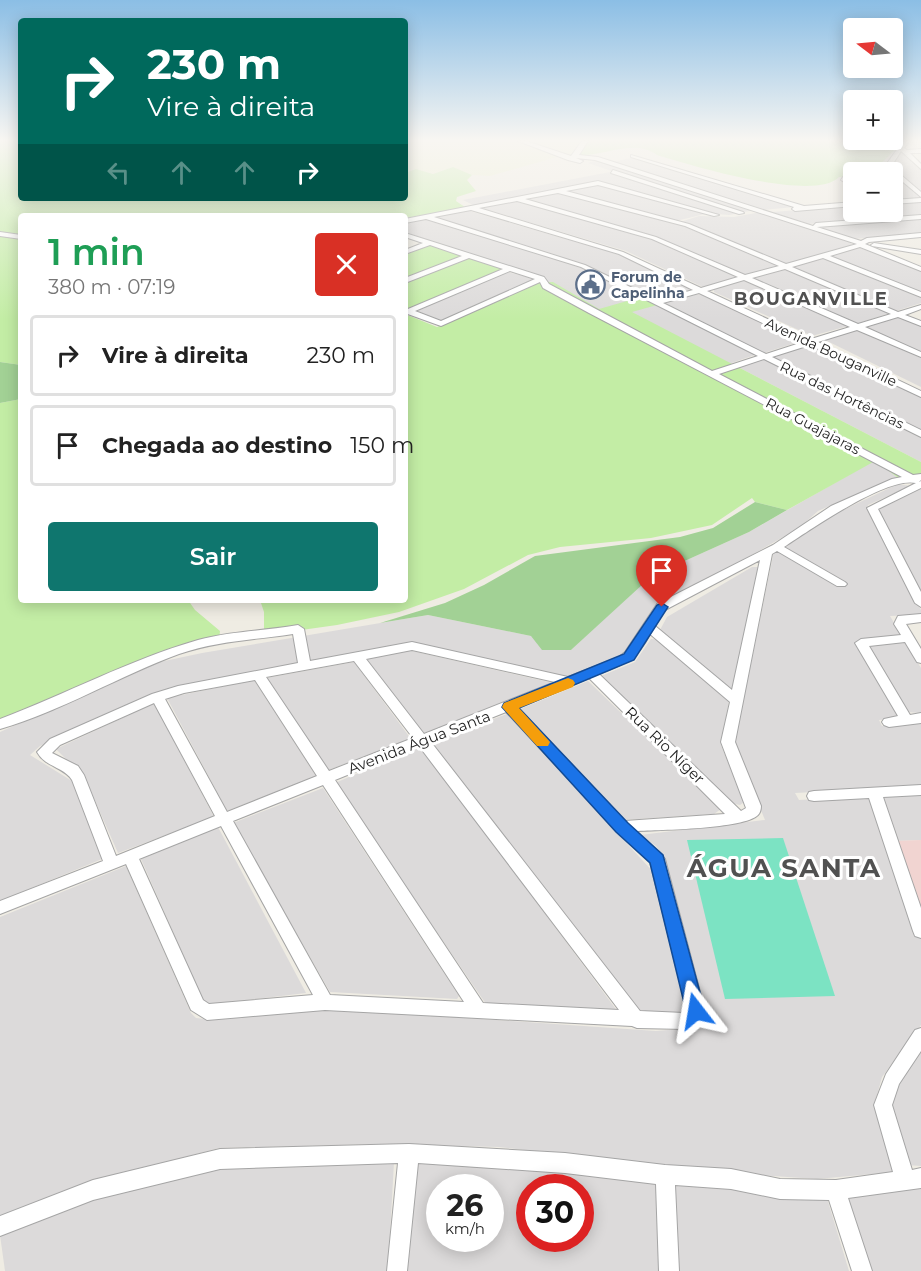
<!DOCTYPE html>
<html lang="pt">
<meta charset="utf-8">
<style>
:root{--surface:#fff;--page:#f2f2f2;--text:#222;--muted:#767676;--line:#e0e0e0;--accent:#0f766e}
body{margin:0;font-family:Montserrat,sans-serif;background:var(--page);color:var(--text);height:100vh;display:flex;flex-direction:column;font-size:22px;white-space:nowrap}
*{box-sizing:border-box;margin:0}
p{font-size:20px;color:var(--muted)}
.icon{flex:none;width:33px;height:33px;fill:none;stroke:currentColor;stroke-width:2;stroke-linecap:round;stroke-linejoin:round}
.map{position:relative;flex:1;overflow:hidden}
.side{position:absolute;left:18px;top:213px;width:390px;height:390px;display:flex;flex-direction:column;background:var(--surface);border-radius:6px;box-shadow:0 3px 15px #0003}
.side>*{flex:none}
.top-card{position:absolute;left:18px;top:18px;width:390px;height:183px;border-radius:6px;box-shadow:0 3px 15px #0003;background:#00695c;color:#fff;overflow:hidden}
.needle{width:39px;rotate:286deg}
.controls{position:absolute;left:843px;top:18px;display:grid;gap:12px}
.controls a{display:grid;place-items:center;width:60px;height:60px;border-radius:6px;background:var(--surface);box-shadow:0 3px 15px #0003;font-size:30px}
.speed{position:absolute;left:426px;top:1174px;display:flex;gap:12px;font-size:30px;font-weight:700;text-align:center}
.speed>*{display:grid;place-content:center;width:78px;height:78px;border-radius:50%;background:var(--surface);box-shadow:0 3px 15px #0003;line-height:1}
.speed small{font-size:15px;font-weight:400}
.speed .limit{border:9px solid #d22;background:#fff;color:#111}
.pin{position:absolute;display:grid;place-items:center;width:51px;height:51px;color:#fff;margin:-62px -26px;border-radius:50% 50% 50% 0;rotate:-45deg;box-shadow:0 0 6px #0007}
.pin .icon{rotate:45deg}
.me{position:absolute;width:66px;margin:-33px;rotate:346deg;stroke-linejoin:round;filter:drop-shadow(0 0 4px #0008)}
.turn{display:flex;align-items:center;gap:21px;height:126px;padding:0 30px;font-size:27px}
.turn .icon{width:78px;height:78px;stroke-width:2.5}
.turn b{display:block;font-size:42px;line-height:51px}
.lanes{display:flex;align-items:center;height:57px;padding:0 30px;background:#0003;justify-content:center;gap:30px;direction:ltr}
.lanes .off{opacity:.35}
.round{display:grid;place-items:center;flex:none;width:63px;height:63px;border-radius:6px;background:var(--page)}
.headline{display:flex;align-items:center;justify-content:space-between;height:102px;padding:0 30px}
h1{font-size:36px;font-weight:600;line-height:45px;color:#1e9e55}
.action{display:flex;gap:12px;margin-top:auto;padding:12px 30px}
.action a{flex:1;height:69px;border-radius:6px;background:var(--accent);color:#fff;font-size:24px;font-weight:600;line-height:69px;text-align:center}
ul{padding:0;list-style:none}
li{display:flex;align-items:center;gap:18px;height:81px;margin:0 12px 9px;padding:0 18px;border:3px solid var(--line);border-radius:6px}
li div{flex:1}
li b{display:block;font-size:22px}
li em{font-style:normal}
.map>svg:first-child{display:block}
.residential{fill:#dcdada;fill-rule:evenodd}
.commercial{fill:#f1d4d1}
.farmland{fill:#eaefcd}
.grass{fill:#c3eda5}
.forest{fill:#a2d195}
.pitch{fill:#7ce3c3}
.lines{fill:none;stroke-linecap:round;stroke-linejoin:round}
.minor-casing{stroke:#a5a5a5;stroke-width:2}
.minor{fill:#fff;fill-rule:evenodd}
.route{fill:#1a73e8;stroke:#114b97;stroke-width:1.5}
.slow{fill:#f59e0b}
.labels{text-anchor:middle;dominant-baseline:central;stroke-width:6;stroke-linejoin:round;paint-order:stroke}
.far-service-label{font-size:14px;font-weight:bold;fill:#4e5e75;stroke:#fff;text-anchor:start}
.far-street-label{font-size:14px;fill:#1e1e1e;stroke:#fff}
.street-label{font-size:15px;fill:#1e1e1e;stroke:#fff}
.far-district-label{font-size:18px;font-weight:bold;letter-spacing:1.5px;fill:#515151;stroke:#fff}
.near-district-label{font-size:26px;font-weight:bold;letter-spacing:1.5px;fill:#515151;stroke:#fff}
</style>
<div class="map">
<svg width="921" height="1271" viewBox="0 0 921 1271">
<rect width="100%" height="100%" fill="#efece3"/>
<g class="residential">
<polygon points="902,152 921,170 921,192 897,171 893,163"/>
<polygon points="634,157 793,206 794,207 763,210 614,162"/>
<polygon points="597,160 754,210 729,215 716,214 598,182 479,206 473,205 463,200 610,172 696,200 588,163"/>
<polygon points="893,180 902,181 921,198 893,200"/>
<polygon points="597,185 705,213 705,214 676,221 566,191"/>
<polygon points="556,193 683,226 778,266 744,275 657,237 526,201 525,199"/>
<polygon points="515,201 653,239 739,277 703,287 626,251 481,208"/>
<polygon points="921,201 921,215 808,224 772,212 853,206 854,212 892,212 893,203"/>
<polygon points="466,210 618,254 689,288 690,291 657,300 588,266 433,218"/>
<polygon points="761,212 849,241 853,246 785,264 691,225 680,222 699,216 734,217"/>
<polygon points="921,218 921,233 854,239 817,227"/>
<polygon points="425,219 585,268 755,355 711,370 552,288 543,278 405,233 405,222"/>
<polygon points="860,248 921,271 921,292 830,256"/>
<polygon points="823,258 921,298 921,303 896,311 792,267"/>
<polygon points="786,269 890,313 856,324 752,278"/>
<polygon points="507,272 536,279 442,322 418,313 419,309"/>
<polygon points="745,279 848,326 812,336 714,292 714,289"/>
<polygon points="694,294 704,295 801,341 764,353 663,302"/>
<polygon points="898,316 921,326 921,353 862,327"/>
<polygon points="857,329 921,358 921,387 825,340"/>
<polygon points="807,345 814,346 921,397 921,431 773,357"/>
<polygon points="765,359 921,438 921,462 738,367"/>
<polygon points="875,460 897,477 818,511 799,528 650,613 645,626 618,659 568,677 409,642 151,697 40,746 30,755 72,781 102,859 0,901 0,732 155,663 202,653 428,615 531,636 571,650 642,584 669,568 749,532"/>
<polygon points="898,484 910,486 868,505 867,508 921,610 921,615 890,616 902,636 861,639 857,641 901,718 879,720 882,726 921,721 921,786 795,793 799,800 870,796 921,937 921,1025 882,1077 876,1099 895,1172 817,1179 684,1170 499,1147 381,1144 219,1148 99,1180 0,1217 0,917 126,866 191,1013 196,1018 205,1019 324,1008 656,1031 680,1029 695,1024 663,855 656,846 640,835 765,820 734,746 774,551 841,511"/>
<polygon points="921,488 921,595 876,507"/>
<polygon points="752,567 758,567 734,688 730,689 726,688 660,630 667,617"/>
<polygon points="651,639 659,640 729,701 721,745 744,802 740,805 731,803 601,676 635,662"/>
<polygon points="905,642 921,668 921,713 907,712 866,644"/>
<polygon points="408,650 553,683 423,735 364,659"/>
<polygon points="354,662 411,739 326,771 266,678"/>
<polygon points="254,680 316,776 227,811 167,698"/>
<polygon points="588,681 721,809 714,814 623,820 518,710"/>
<polygon points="154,703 214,817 118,853 85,778 56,749"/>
<polygon points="507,714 657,876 690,1009 685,1016 640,1013 428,743"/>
<polygon points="421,746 618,1012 486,1004 335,783"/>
<polygon points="323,788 459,996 457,999 330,992 233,823"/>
<polygon points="921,793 921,840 895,841 879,795"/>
<polygon points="218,827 306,993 205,1005 141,859"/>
<polygon points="921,1048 921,1166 907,1165 889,1099"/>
<path d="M412,1161L659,1180L660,1271H406ZM440,1188H490V1239H440ZM530,1188H580V1239H530Z"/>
<polygon points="394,1162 388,1271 5,1271 0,1235 85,1200 216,1167"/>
<polygon points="671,1182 826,1195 849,1271 676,1271"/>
<polygon points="921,1188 921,1271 870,1271 844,1196"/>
</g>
<polygon class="commercial" points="921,840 921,918 895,841"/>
<polygon class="farmland" points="405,141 582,141 570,157 557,157 490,176 472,175 453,167 433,174 416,169 405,173"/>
<g class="grass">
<polygon points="0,141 21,141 21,198 405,198 405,173 416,169 433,174 453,167 472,175 467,180 476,191 457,197 456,201 465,207 405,220 405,216 21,216 21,365 0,362"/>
<path d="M588,141H901C889,158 875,172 854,172L853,178L839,177C814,203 690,165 657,155C633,138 604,157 578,155Z"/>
<polygon points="430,245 462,256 405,279 405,253"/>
<polygon points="468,258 502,269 411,308 405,308 405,283"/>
<polygon points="538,282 553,282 599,309 641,297 657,305 632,312 921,462 921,475 897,477 875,461 787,510 755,502 752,498 712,525 651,538 560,547 528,555 464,589 399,612 337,625 280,633 264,631 264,612 260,600 405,600 405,314 437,327"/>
<polygon points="21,399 21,600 188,600 195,610 220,631 219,640 167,652 0,723 0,403"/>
</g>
<g class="forest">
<polygon points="0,362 21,365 21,399 0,403"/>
<polygon points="755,502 787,510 749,532 669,568 643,584 571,650 542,650 531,636 428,615 380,623 445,603 484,585 535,556 680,537 713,528"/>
</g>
<polygon class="pitch" points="783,838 835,996 725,999 687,840"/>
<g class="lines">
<defs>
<g id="minor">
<path d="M518,141H526L571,156L582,141H588L579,155L598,157L813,226L816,223L921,215V219L817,227L861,241L867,238L921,233V237L869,242L865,244L921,267V271L860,247L830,256L921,292V297L823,258L792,267L898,312L921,305V309L905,315L921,321V326L898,317L865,327L921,352V357L857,330L818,342L921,391V397L810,345L772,357L921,430V437L764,359L719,374L913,475L921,474V480L919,482L921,481V488L878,509L921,592V607L915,603L867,508L916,483C887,476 810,530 784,547L845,582L847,584L845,586H837L777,551L772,554L735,742L761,806C761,809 760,813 758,815C744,829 660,830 636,831L665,859L705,1011C700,1020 696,1025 686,1029L637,1028L632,1026L325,1010L207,1020L191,1010L126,864L0,914V901L103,861L72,780C64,767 45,767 37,752L50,739L152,694L178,686L298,663L293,634C254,640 217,641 179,654C119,676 62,711 0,729V719C66,694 129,660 198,640C230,631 265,631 298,625L304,629L310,661L412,642L568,677L619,657L625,652L657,604L773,545L831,506L892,479L902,477L589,313L543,288L540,282L441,326L405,313V308L408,309L503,269L469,258L405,283V278L462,256L430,245L405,254V250L423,243L405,237V233L544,277L549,284L712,371L758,356L581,267L426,219L405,223V219L598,181L719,215L714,216L598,185L566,191L689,224L786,264L857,244L595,160L576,158L583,161L580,163L568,160ZM558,193L685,226L779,266L745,275L656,237L525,199ZM517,201L652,239L738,277L701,288L623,252L479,208ZM471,210L619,254L693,290L657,300L585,265L434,217ZM785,269L891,314L858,324L752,278ZM510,271L535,279L441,321L415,311ZM744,280L850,327L811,339L707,291ZM699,293L803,342L766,354L663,303ZM760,560L732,690L654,625L665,610ZM650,634L730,702L721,742L746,808L741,811L599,674C625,664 637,660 650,634ZM412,650L555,682L424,734L366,659ZM354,661L413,738L329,771L266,677ZM589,678L725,814L625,821L517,707ZM255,680L317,776L227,812L165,699L184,693ZM154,703L215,816L116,856L84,775L78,766L52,753L60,745ZM506,712L617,831L650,862L687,1010L684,1013L640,1011L431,742ZM419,746L619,1010L483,1003L335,780ZM323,785L464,1002L330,995L233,821ZM221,826L313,995L209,1004L203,1000L139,859Z"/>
<polygon points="903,141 909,141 904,148 907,150 921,149 921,153 910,153 921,164 921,169 901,151 894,162 901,175 921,192 921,197 897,177 888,162"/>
<polygon points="631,155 804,206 854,202 854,206 795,211 792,209 794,207 631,157"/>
<polygon points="613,170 743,212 744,213 739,214 611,173"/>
<polygon points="843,177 854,183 854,188 841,180"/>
<polygon points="921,198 921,202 892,204 892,200"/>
<polygon points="0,232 21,235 21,239 0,236"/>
<polygon points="874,243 921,250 921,254 872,246 871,245"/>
<polygon points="921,614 921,622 906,624 921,649 921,663 917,662 905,642 869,646 910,715 921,713 921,723 889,727 884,725 882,722 884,719 898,716 855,643 861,639 901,635 894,624 898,616"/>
<polygon points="921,785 921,795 883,797 921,908 921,938 915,936 913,931 869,798 814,801 809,800 807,796 809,792 814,791"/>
<polygon points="921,1028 921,1051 899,1084 892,1105 912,1170 921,1168 921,1188 848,1198 872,1271 852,1271 829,1200 780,1199 731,1189 675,1185 679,1271 659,1271 656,1184 565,1173 418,1163 407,1271 387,1271 398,1163 220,1169 93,1200 0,1236 0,1216 93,1180 220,1149 409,1144 565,1153 665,1165 731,1169 780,1179 836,1180 893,1172 874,1105 886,1074 915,1030"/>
</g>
</defs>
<use href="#minor" class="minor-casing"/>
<use href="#minor" class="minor"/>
</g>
<linearGradient id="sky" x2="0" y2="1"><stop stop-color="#8bbee5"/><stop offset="0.44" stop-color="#f8f6f2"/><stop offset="1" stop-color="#f8f6f2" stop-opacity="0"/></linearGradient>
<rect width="921" height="319" fill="url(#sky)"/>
<polygon class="route" points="662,603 668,607 634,660 519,708 628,823 663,855 705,1011 702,1017 696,1020 689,1017 686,1011 650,863 616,832 502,707 504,703 624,654 657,605"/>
<polygon class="slow" points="568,678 573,680 575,683 573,687 519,708 550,742 548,746 537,746 502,707 504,703"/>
<defs>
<symbol id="civic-ring" viewBox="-11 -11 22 22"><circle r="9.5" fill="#fff" stroke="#5c6f8a" stroke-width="1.5"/><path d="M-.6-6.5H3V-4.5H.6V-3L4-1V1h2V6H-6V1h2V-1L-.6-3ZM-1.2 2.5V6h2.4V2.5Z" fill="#5c6f8a"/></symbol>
</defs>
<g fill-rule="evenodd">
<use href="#civic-ring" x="574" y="268" width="33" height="33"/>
</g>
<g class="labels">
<g class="far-service-label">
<text x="611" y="277">Forum de<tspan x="611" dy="16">Capelinha</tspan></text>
</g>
<g class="far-street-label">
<text transform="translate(831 352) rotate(25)">Avenida Bouganville</text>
<text transform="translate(842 395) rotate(26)">Rua das Hortências</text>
<text transform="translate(813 426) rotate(28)">Rua Guajajaras</text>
</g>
<g class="street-label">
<text transform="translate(419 742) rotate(-21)">Avenida Água Santa</text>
<text transform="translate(665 745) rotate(44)">Rua Rio Níger</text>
</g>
<g class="far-district-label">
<text x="811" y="299">BOUGANVILLE</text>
</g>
<g class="near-district-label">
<text x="784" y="868">ÁGUA SANTA</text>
</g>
</g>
</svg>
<div class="controls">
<a><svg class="needle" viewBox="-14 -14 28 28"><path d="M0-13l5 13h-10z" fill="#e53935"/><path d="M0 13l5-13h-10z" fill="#767676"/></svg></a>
<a>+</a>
<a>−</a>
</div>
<div class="speed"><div>26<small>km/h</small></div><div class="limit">30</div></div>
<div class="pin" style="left:662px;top:607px;background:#d93025"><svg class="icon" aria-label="arrive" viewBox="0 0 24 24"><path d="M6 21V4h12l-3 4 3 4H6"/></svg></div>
<svg class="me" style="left:696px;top:1011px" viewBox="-20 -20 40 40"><path d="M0-17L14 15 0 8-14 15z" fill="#1a73e8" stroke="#fff" stroke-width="4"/></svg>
<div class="top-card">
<div class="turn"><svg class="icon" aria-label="right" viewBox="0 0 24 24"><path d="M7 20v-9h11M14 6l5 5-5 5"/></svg><div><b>230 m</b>Vire à direita</div></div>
<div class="lanes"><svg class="icon off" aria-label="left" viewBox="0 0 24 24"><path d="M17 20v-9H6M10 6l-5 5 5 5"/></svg><svg class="icon off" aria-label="ahead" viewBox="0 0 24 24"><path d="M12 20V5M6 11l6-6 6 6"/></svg><svg class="icon off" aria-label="ahead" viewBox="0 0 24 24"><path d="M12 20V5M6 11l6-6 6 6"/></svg><svg class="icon" aria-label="right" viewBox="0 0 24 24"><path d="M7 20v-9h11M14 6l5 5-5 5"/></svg></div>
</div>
<section class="side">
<div class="headline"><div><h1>1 min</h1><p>380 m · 07:19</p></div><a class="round" style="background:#d93025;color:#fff"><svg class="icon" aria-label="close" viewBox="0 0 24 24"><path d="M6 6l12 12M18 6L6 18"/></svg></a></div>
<ul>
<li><svg class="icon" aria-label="right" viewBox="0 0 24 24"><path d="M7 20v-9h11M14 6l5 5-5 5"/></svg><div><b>Vire à direita</b></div><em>230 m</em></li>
<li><svg class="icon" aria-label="arrive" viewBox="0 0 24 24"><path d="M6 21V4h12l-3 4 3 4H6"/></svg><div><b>Chegada ao destino</b></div><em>150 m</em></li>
</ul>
<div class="action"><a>Sair</a></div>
</section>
</div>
